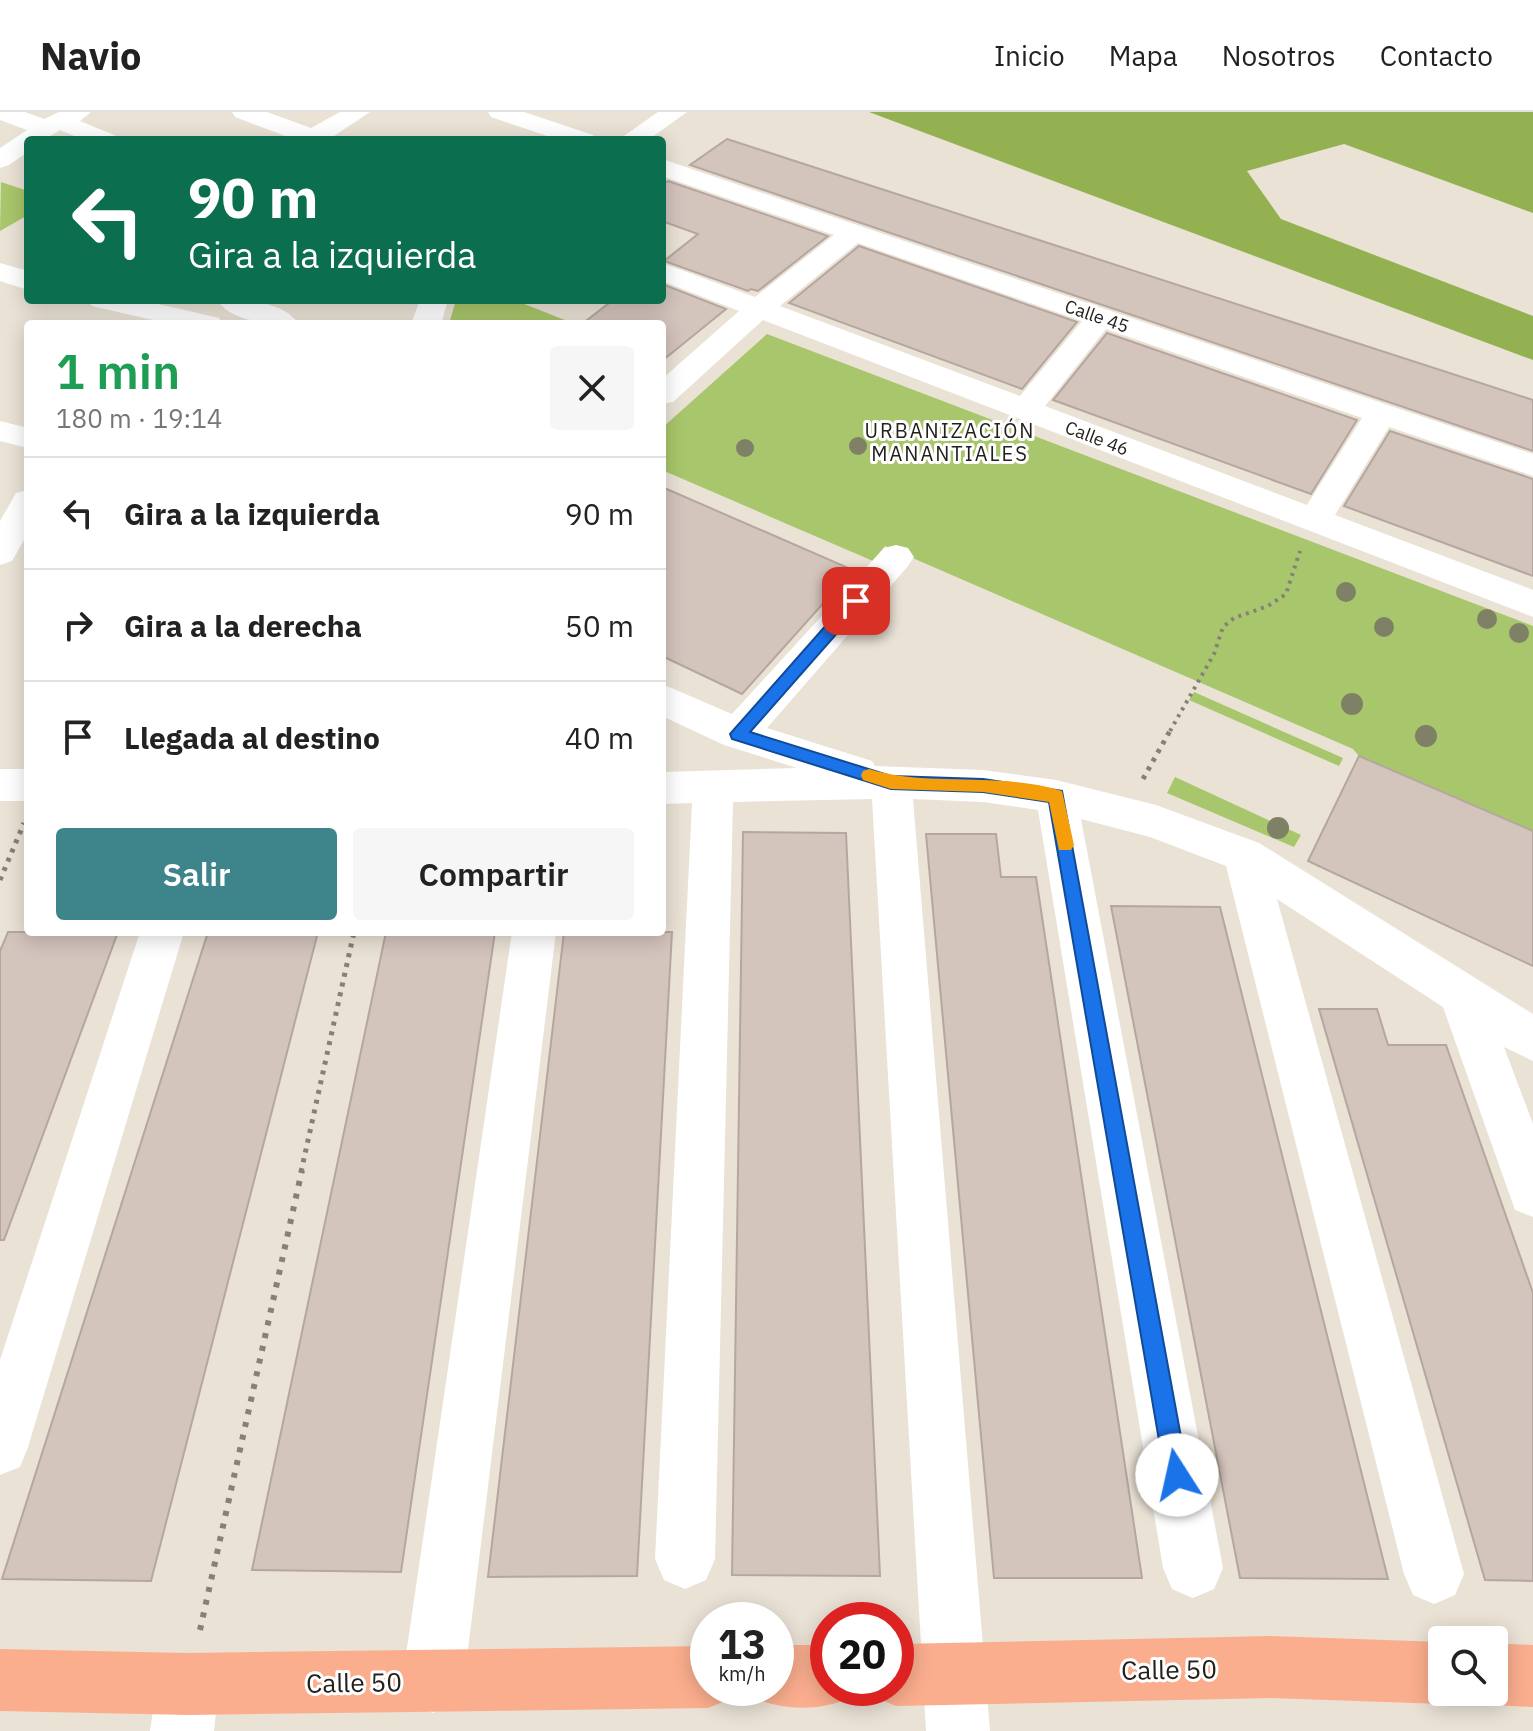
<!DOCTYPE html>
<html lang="es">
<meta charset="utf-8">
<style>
:root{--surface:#fff;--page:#f6f6f6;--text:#222;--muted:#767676;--line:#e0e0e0;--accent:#3d848b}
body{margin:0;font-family:"IBM Plex Sans",sans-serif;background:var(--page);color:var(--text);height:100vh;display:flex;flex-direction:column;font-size:30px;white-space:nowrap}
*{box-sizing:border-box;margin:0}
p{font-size:26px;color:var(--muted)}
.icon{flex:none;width:44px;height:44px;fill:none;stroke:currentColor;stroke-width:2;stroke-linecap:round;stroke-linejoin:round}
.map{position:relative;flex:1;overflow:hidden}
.sheet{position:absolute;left:24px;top:208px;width:642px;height:616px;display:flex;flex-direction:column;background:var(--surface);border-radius:8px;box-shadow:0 4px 20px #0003}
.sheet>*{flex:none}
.banner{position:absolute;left:24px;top:24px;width:642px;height:168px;border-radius:8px;box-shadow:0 4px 20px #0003;background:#0b6e4f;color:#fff;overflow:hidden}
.tools{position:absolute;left:1428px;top:1514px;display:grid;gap:16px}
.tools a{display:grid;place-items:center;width:80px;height:80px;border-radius:8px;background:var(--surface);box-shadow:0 4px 20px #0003;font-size:40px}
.speed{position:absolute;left:690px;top:1490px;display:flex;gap:16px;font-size:40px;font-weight:700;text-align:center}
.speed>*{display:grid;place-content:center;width:104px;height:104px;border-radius:50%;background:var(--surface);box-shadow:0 4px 20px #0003;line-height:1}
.speed small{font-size:20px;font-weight:400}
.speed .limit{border:12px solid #d22;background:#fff;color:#111}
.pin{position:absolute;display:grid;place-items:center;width:68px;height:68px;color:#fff;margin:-34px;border-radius:16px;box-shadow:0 4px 12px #0006}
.me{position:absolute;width:88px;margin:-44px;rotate:350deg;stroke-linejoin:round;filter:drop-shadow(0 0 6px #0008)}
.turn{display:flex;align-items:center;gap:28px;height:168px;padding:0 32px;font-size:36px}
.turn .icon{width:104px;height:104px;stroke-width:2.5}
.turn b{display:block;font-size:56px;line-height:68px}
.round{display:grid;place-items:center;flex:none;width:84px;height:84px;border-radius:8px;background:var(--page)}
.summary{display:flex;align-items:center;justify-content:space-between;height:136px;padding:0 32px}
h1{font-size:48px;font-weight:600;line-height:60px;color:#1e9e55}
.primary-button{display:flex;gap:16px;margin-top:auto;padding:16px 32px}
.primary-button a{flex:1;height:92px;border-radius:8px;background:var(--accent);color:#fff;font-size:32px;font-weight:600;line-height:92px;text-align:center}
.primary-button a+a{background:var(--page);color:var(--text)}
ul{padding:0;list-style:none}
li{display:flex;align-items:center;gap:24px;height:112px;padding:0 32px;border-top:2px solid var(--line)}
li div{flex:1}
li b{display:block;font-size:30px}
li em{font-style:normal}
header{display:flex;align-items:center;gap:48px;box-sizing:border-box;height:112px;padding:0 40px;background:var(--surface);border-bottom:2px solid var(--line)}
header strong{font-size:38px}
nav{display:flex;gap:44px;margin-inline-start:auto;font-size:28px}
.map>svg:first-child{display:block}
.green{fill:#a8c66b}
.forest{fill:#94b152}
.building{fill:#d3c4bc;stroke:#b5a79f;stroke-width:2}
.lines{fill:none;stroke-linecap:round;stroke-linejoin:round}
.path-far2{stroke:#868178;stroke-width:4;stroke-dasharray:3 5;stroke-linecap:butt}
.path-far1{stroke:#868178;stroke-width:5;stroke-dasharray:4 6;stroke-linecap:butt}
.path{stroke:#868178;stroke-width:6;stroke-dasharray:5 8;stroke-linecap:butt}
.minor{fill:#fff;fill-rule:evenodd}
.major{fill:#fbae8e;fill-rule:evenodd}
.tree{fill:#7e8165}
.route{fill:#1a73e8;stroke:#114b97;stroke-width:2}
.slow{fill:#f59e0b}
.labels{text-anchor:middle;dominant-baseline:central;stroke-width:6;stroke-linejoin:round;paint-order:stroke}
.far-street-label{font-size:18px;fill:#24211d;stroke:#fff}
.far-neighbourhood-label{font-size:20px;letter-spacing:2px;fill:#24211d;stroke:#fff}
.near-street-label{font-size:26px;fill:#24211d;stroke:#fff}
</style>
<header>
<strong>Navio</strong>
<nav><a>Inicio</a><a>Mapa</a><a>Nosotros</a><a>Contacto</a></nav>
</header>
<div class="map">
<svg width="1533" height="1619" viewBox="0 0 1533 1619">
<rect width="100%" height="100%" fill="#eae2d5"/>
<g class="green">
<polygon points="1,70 28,79 28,103 0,119"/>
<polygon points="456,188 514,188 575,212 449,212"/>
<polygon points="767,222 1533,514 1533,719 1359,644 1353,637 885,434 873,449 662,358 662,316"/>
<polygon points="1194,580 1343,646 1339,654 1189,588"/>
<polygon points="1175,665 1301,723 1294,735 1167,681"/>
</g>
<polygon class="forest" points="869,0 1533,0 1533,101 1344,32 1247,59 1281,107 1533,204 1533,248"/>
<g class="building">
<polygon points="727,27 1533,288 1533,339 690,53"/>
<polygon points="668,69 828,124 758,179 751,177 748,179 664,149 698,122 662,109 662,73"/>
<polygon points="859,134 1077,210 1022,277 789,191"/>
<polygon points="662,172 726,197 662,249 662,212 582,212 613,188 662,188"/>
<polygon points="1107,221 1357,308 1311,382 1053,288"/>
<polygon points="1390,319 1533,367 1533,464 1344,394"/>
<polygon points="662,375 853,458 742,582 662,544"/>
<polygon points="1359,644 1533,719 1533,854 1308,749"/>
<polygon points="743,720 846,721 880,1464 732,1463"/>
<polygon points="926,722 996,722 1001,765 1036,765 1142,1466 994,1466"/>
<polygon points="1111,794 1220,795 1388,1467 1240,1466"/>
<polygon points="8,820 118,820 4,1128 0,1128 0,839"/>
<polygon points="208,820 318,820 151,1469 2,1467"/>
<polygon points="386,820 495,820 401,1460 252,1458"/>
<polygon points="564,820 672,820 637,1464 488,1465"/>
<polygon points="1319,897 1377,897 1388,933 1446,933 1533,1181 1533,1469 1485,1468"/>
</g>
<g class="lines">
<polyline class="path-far2" points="1170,619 1214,542 1223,515 1234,506 1268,494 1286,482 1300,439"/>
<g class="path-far1">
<polyline points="1143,667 1171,617"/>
<polyline points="0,768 24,711"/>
<polyline points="301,1060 354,820"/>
</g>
<polyline class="path" points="200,1518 302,1058"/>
<g class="minor">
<polygon points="0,0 25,0 44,7 59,0 91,0 80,9 114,23 118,28 84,28 60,18 44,28 28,28 28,40 9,53 0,56 0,36 27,18 0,8"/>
<polygon points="232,0 267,0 311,16 340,0 370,0 331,26 333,28 296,28 235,5"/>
<polygon points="488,0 524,0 593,23 597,28 559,28 491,5"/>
<polygon points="658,0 687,0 648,28 618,28"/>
<path d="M662,47L1533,342V364L1389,315L1335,403L1533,478V505L763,208L673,290L662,292V267L739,199L662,169V151L755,185L834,123L662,64ZM858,131L1082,209L1020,284L780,194ZM1106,217L1362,306L1307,393L1045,294Z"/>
<polygon points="0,151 28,159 28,178 0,169"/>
<polygon points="88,188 141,188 219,206 224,212 170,212 92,194"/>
<path d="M217,188C243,188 282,188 299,212C273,212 233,212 217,188Z"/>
<polygon points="420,188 448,188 441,212 411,212"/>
<polygon points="0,309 28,316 28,336 0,329"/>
<polygon points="28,378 28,421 12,449 0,453 0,409 16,381"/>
<polygon points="896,433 908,436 914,445 908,454 767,616 872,649 875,654 983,658 1056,668 1156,693 1259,731 1533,902 1533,949 1504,935 1533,1012 1533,1105 1515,1098 1443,895 1277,787 1464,1462 1455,1483 1434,1492 1413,1483 1404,1462 1226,754 1150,725 1081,707 1223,1456 1214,1477 1193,1486 1172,1477 1163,1456 1038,698 983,690 913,687 990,1619 926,1619 872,687 733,690 715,1447 706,1468 685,1477 664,1468 655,1447 692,691 662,692 662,660 797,656 724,633 662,604 662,572 732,602 884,436"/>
<rect x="0" y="657" width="28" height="32"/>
<polygon points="140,820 184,820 28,1335 20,1355 0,1363 0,1248"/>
<polygon points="512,820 556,820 464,1570 455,1592 433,1601 411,1592 402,1570"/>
<polygon points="188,1541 210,1550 219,1572 214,1619 150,1619 157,1572 166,1550"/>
</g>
<g class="major">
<polygon points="1271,1524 1442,1530 1442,1580 1465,1580 1442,1592 1271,1586 896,1594 874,1585 870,1576 896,1576 896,1532"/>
<polygon points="1494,1531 1533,1533 1533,1595 1494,1593 1472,1584 1470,1580 1494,1580"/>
<path d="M776,1533H828V1576H854L850,1586C819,1599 785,1599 754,1586L750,1576H776Z"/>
<polygon points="708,1534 708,1576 735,1576 730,1587 708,1596 188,1603 0,1599 0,1537 188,1541"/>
</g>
</g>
<g class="tree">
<circle cx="858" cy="334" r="9"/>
<circle cx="745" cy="336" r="9"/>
<circle cx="1346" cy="480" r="10"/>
<circle cx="1487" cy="507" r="10"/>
<circle cx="1384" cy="515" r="10"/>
<circle cx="1519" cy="521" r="10"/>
<circle cx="1352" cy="592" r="11"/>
<circle cx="1426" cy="624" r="11"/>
<circle cx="1278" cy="716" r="11"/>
</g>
<polygon class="route" points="856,484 864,489 862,493 750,620 891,664 983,667 1062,679 1188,1363 1185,1371 1177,1375 1168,1371 1165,1363 1049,690 983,680 891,677 732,627 730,622 851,485"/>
<path class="slow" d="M869,657C930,676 1000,659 1062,679L1074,733L1071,738H1059L1049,690L983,680L891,677L863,668L861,663L863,659Z"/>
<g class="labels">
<g class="far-street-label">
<text transform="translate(1097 204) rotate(19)">Calle 45</text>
<text transform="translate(1097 326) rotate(21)">Calle 46</text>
</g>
<g class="far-neighbourhood-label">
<text x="950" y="318">URBANIZACIÓN<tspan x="950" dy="23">MANANTIALES</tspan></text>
</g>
<g class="near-street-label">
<text transform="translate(1169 1557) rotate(-1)">Calle 50</text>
<text transform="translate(354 1570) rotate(-1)">Calle 50</text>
</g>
</g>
</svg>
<div class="tools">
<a><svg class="icon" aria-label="search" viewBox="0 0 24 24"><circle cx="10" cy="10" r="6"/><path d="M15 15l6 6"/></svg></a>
</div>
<div class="speed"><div>13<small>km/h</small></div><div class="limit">20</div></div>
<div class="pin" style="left:856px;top:489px;background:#d93025"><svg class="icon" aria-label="arrive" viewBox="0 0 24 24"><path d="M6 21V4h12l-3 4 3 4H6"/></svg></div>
<svg class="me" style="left:1177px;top:1363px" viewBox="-20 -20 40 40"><circle r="19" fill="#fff"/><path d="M0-13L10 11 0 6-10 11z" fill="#1a73e8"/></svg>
<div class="banner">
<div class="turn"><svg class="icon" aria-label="left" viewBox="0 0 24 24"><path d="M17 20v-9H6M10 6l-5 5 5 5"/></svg><div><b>90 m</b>Gira a la izquierda</div></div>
</div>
<section class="sheet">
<div class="summary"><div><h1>1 min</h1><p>180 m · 19:14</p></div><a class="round"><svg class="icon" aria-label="close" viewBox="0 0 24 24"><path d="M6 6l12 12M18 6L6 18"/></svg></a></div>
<ul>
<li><svg class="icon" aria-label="left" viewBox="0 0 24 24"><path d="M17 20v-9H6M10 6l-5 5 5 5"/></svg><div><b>Gira a la izquierda</b></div><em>90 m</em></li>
<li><svg class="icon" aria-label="right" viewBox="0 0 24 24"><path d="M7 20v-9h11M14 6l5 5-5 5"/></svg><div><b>Gira a la derecha</b></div><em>50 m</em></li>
<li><svg class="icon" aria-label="arrive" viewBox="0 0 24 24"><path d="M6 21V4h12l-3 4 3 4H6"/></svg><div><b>Llegada al destino</b></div><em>40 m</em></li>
</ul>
<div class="primary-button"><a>Salir</a><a>Compartir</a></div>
</section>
</div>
